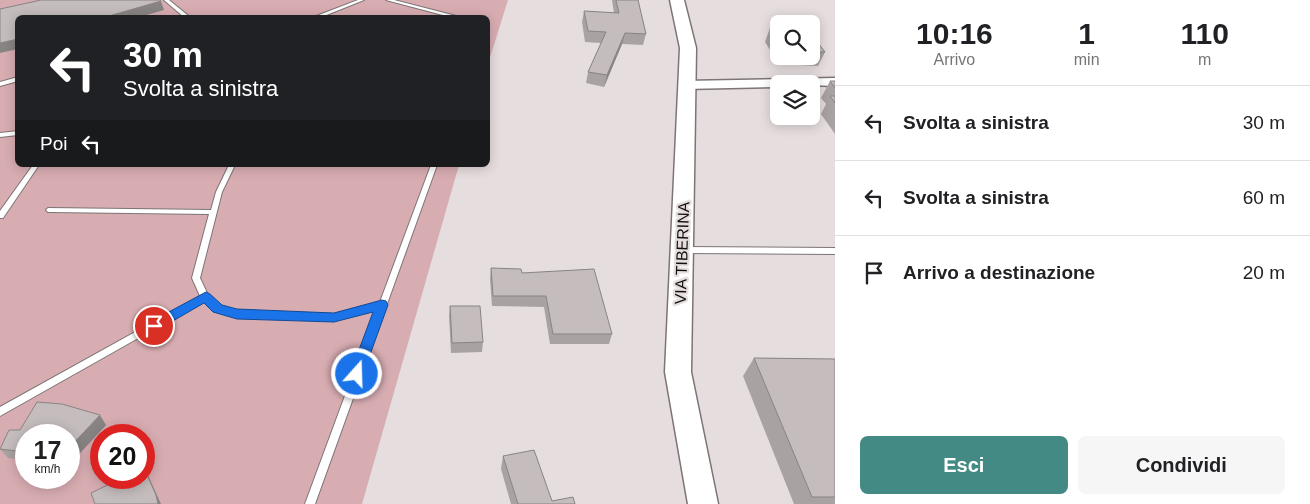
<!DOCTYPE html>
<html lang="it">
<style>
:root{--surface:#fff;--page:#f6f6f6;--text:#202124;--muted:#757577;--line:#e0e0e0;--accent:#448a84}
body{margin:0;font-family:Helvetica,sans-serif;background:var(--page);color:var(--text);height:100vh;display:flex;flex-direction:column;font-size:19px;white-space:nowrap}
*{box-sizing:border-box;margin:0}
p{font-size:16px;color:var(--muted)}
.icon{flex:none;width:28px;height:28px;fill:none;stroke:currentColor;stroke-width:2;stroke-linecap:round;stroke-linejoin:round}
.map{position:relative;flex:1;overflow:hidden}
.details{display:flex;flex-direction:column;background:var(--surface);width:475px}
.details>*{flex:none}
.banner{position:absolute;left:15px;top:15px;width:475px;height:152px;border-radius:8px;box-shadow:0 2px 12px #0003;background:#202124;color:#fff;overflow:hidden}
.controls{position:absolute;left:770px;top:15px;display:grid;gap:10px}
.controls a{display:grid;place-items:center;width:50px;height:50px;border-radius:8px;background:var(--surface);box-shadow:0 2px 12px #0003;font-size:25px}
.speed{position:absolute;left:15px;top:424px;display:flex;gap:10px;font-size:25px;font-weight:700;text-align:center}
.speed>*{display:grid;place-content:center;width:65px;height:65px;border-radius:50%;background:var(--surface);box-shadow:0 2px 12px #0003;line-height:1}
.speed small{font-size:12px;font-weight:400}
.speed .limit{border:8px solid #d22;background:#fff;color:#111}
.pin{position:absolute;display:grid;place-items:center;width:42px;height:42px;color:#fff;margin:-21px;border:2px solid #fff;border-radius:50%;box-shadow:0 1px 5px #0007}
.me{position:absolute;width:55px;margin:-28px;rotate:20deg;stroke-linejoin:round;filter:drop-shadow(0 0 4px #0008)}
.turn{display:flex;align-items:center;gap:18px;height:105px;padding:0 25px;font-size:22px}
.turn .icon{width:65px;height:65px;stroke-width:2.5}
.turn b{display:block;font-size:35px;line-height:42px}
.then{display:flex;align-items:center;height:48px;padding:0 25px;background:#0003;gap:10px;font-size:19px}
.eta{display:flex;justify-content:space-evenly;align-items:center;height:85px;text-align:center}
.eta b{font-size:30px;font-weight:600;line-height:35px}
.action{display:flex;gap:10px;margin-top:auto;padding:10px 25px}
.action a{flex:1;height:58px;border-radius:8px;background:var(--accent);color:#fff;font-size:20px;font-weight:600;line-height:58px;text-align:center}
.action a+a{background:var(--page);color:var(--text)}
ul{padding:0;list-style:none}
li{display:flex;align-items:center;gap:15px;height:75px;padding:0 25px;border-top:1px solid var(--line)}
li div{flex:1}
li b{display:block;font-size:19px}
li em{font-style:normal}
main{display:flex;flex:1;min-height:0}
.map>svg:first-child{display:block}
.green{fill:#d8adb2;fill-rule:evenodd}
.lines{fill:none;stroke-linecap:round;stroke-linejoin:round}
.service-casing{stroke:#7c7475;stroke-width:2}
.minor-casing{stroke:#7c7475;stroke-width:3}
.secondary-casing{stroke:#7c7475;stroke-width:3}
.service{fill:#fff;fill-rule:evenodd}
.minor{fill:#fff;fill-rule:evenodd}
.secondary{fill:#fff;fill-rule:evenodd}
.wall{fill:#a9a2a3}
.shaded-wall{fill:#898484}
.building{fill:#c4bcbd;stroke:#898484}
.route{fill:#1a73e8;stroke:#114b97}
.labels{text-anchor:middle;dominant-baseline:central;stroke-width:4.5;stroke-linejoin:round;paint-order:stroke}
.street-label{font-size:16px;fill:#121010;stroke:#e6ddde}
</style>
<main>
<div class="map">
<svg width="835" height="504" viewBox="0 0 835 504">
<rect width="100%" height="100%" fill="#e6ddde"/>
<path class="green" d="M0,0H508L488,64V18H18V165H459L362,504H0ZM26,435H69V478H26ZM101,435H144V478H101Z"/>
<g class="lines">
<defs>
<g id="service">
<polygon points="164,0 169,0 191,18 185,18"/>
<polygon points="358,0 364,0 319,18 311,18"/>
<polygon points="386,0 394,0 464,18 454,18"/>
<polygon points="18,77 18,81 0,86 0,82"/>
<polygon points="18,131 18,135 0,137 0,133"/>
<polygon points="33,165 39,165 3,218 0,218 0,211"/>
<polygon points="229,165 235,165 222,192 200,278 208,295 221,306 237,311 334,314 380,302 431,165 437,165 315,504 305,504 377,309 334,320 237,317 215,310 204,301 0,416 0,407 200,296 192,278 209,214 50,212 48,212 46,210 48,208 211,210 216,192"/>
<polygon points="685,247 835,248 835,254 685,253 681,250"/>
</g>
<polygon id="minor" points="835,78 835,86 779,84 779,87 685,89 679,85 685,81"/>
<polygon id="secondary" points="670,0 684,0 696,48 691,372 718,504 688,504 665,372 680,48"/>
</defs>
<use href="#service" class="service-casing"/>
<use href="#minor" class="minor-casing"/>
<use href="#secondary" class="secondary-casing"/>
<use href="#service" class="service"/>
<use href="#minor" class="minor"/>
<use href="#secondary" class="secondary"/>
</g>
<g class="wall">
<polygon points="612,0 638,0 646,34 643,45 622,44 604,87 586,83 588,72 601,43 585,42 582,22 584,11 614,13"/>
<polygon points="770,28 779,29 779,56 811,56 811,34 825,52 818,66 779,64 765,42"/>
<polygon points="830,81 835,81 835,134 821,114 826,104 821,98"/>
<polygon points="491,268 522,273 612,334 609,344 550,344 544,307 492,306 490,279"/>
<polygon points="450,306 483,342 482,352 451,353 449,316"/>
<polygon points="754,358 835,359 835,504 794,504 743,376"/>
<polygon points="106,425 69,465 69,435 26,435 26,460 8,458 0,449 0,448 20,430"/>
<polygon points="503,456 552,501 575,504 511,504 501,469"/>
</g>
<g class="shaded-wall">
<polygon points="161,1 164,10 136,18 102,18"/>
<polygon points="625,33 622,44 604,87 607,75"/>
<polygon points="18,39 18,49 0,53 0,43"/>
<polygon points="100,415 106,425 69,465 69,448"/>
<polygon points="144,467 147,473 161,504 158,504"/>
</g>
<g class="building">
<polygon points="41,0 160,0 161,1 102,18 18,18 18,39 0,43 0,9"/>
<polygon points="616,0 638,0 646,34 625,33 607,75 588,72 606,32 588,31 584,11 619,13"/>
<polygon points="770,28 779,29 779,42"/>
<polygon points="811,34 825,52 811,52"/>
<polygon points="830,81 835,81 835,88"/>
<polygon points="830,96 835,96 835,103"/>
<polygon points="491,268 521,269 522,273 594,269 612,334 553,334 546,296 493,296"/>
<polygon points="450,306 480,306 483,342 452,343"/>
<polygon points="754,358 835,359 835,497 812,497"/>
<polygon points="37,402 62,404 100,415 69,448 69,435 26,435 26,452 0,449 9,430 20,430"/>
<polygon points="534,450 552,501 573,497 575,504 518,504 503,456"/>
<polygon points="144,468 156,495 158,504 95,504 91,493 122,478 144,478"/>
</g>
<polygon class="route" points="206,292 210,294 222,305 237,309 334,313 382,300 386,301 388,305 363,374 362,378 357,380 352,378 350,374 373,312 334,322 237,319 213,312 204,303 159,329 150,329 148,326 150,322"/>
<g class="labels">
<g class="street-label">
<text transform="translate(682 253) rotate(-88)">VIA TIBERINA</text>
</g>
</g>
</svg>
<div class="controls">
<a><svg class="icon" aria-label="search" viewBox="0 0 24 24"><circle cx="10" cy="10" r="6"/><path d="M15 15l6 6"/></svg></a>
<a><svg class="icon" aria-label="layers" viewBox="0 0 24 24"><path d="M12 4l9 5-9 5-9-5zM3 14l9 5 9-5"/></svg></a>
</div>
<div class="speed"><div>17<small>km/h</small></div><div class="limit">20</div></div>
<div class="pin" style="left:154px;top:326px;background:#d93025"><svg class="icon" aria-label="arrive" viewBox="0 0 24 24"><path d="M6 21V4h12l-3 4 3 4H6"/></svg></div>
<svg class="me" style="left:357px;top:374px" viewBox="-20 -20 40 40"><circle r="17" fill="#1a73e8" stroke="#fff" stroke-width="3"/><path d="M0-11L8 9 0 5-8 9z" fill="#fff"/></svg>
<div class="banner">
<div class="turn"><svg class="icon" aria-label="left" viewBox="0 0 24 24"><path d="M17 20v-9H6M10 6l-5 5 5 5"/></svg><div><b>30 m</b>Svolta a sinistra</div></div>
<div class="then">Poi<svg class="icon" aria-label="left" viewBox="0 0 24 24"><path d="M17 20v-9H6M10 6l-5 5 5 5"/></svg></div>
</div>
</div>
<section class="details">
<div class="eta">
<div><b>10:16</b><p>Arrivo</p></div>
<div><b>1</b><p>min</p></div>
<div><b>110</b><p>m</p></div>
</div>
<ul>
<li><svg class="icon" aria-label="left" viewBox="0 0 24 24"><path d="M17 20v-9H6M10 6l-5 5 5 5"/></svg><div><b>Svolta a sinistra</b></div><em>30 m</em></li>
<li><svg class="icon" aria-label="left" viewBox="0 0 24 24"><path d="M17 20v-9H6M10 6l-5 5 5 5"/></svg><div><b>Svolta a sinistra</b></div><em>60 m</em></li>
<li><svg class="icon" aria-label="arrive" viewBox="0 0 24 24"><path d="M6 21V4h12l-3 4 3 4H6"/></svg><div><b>Arrivo a destinazione</b></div><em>20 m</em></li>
</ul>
<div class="action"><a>Esci</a><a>Condividi</a></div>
</section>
</main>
